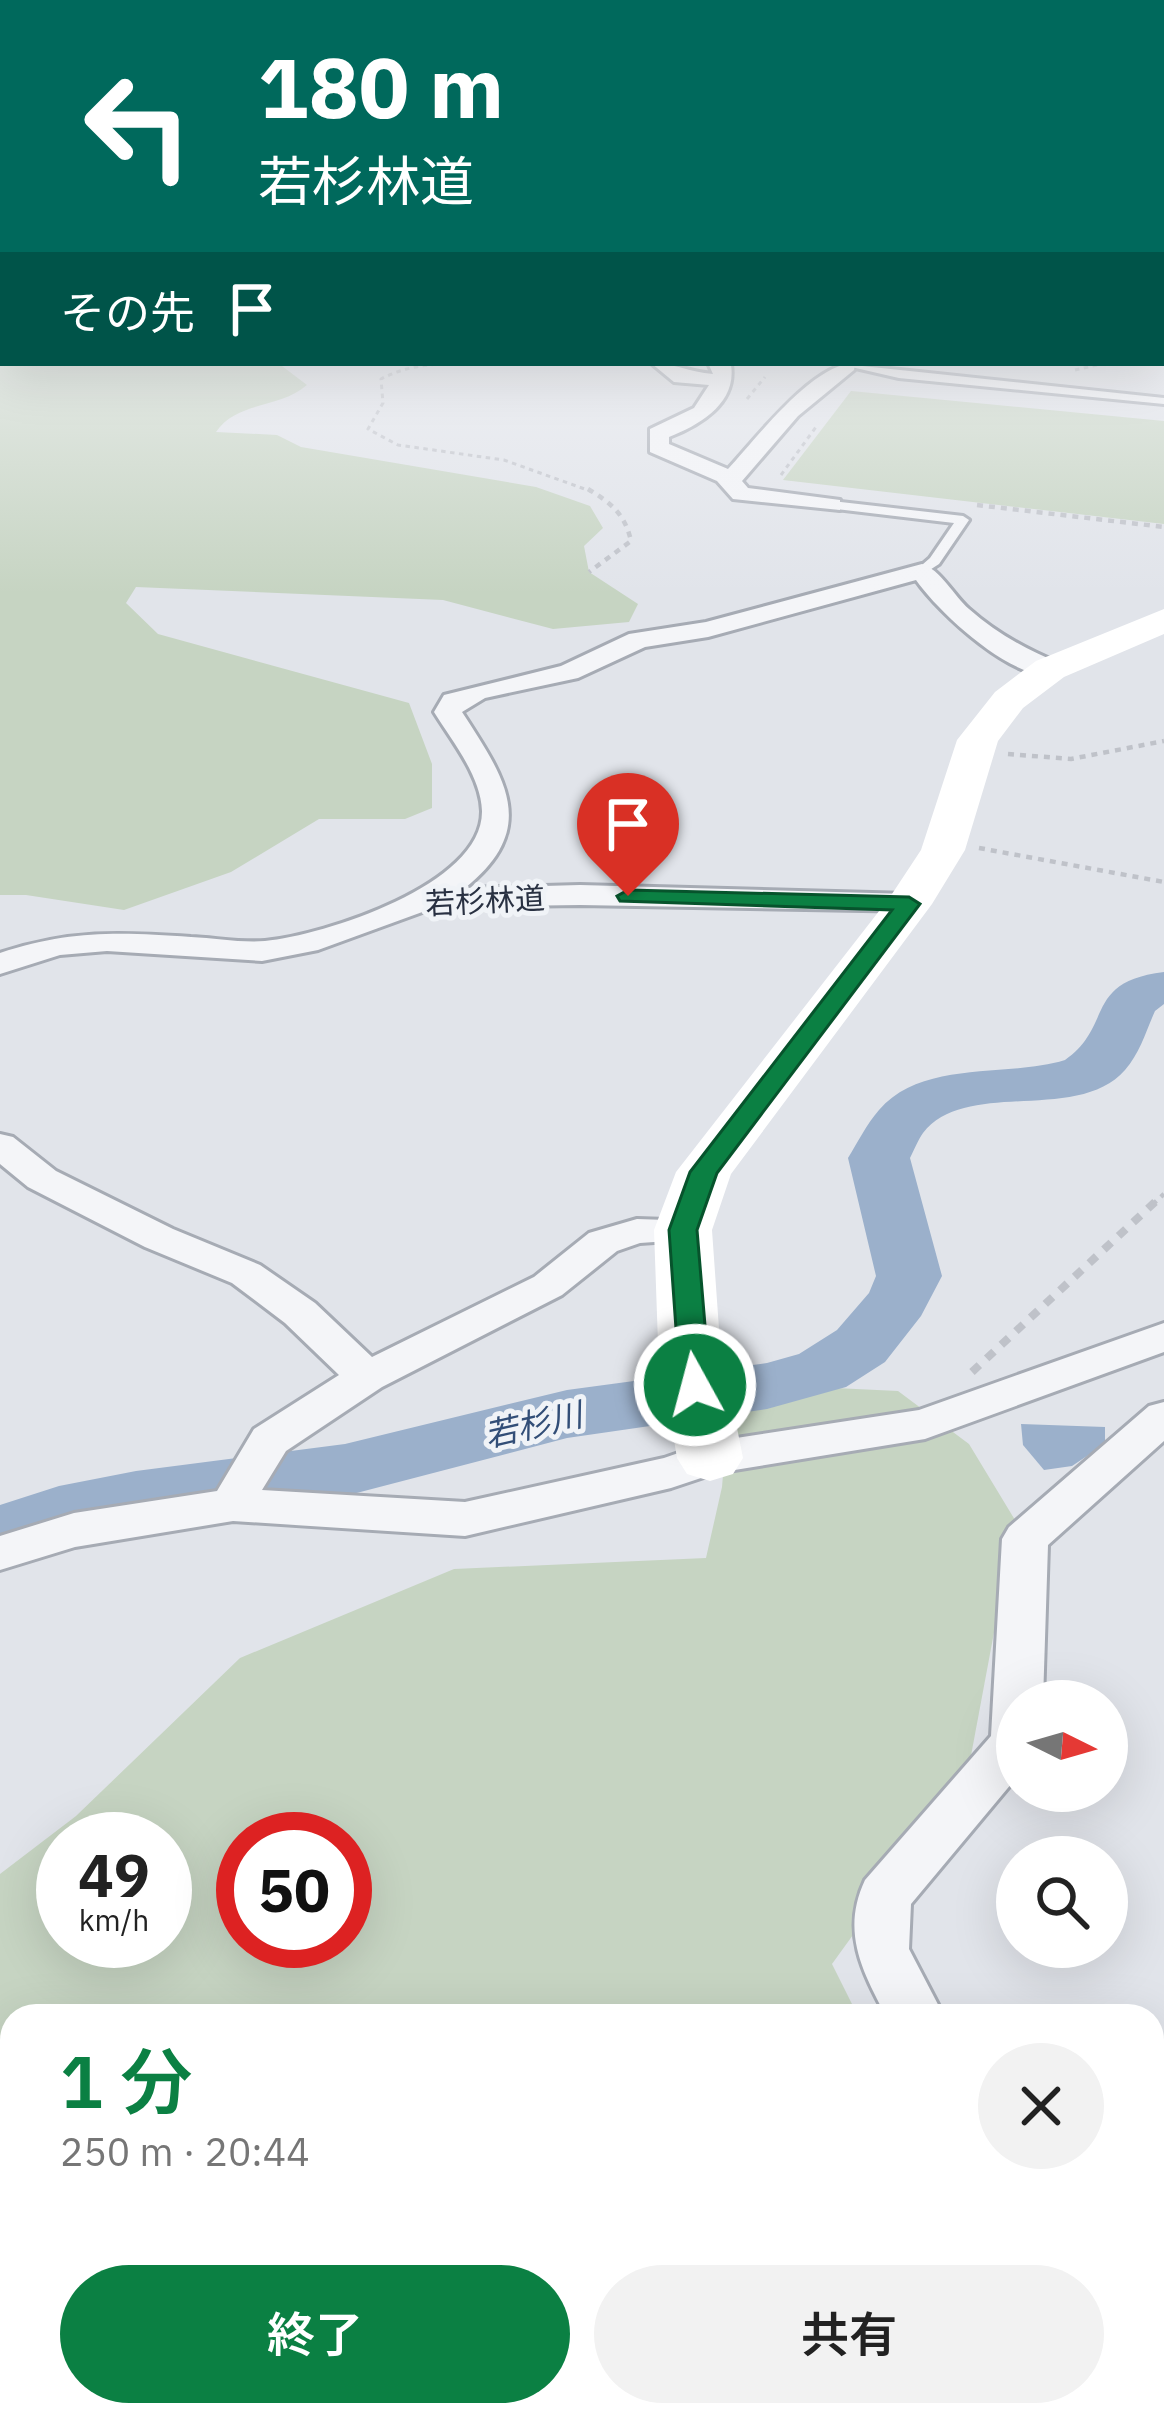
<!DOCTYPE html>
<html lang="ja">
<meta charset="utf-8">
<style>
:root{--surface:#fff;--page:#f2f2f2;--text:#222;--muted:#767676;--accent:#0b8043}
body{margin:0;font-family:"IBM Plex Sans","Noto Sans JP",sans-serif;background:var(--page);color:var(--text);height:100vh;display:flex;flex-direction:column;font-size:45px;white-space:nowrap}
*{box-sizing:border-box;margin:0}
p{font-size:39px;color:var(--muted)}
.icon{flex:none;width:66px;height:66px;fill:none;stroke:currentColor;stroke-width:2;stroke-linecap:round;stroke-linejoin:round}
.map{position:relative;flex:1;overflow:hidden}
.panel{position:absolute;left:0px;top:2004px;width:1164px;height:423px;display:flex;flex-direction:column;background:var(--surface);border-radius:36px 36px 0 0;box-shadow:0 12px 48px #0002}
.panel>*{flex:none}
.banner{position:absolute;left:0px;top:0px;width:1164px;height:366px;box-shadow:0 12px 48px #0002;background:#00695c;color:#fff;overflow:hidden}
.needle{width:78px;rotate:95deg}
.fabs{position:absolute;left:996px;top:1680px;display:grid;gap:24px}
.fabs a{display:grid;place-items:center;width:132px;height:132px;border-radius:50%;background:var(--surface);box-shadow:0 12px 48px #0002;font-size:60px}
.speed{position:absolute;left:36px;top:1812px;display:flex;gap:24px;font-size:60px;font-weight:700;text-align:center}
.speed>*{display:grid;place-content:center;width:156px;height:156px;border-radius:50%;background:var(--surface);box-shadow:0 12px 48px #0002;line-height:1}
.speed small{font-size:30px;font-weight:400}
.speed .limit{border:18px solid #d22;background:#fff;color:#111}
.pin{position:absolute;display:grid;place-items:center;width:102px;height:102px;color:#fff;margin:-123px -51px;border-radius:50% 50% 50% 0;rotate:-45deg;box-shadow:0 0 12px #0007}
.pin .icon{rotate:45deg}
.me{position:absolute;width:132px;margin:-66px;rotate:353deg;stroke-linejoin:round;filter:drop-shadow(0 0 9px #0008)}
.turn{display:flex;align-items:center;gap:42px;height:252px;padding:0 60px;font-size:54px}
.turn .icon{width:156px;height:156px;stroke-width:2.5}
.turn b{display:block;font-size:84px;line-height:102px}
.then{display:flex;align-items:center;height:114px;padding:0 60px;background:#0003;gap:24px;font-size:45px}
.round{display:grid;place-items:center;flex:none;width:126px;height:126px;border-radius:63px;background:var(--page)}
.head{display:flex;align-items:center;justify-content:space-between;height:204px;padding:0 60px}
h1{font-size:72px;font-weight:600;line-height:90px;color:var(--accent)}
.primary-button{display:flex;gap:24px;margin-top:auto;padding:24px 60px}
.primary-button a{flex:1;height:138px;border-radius:72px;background:var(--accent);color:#fff;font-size:48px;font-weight:600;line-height:138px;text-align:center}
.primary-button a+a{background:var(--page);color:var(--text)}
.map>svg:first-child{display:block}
.green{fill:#c6d4c2;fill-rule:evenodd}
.water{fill:#9bb0cb}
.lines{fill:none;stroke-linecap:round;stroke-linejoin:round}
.river{fill:#9bb0cb;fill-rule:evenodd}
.lane-casing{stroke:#a6abb4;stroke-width:6}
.street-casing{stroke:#a6abb4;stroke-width:6}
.path-far2{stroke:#bfc2c9;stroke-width:3;stroke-dasharray:4.5 4.5;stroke-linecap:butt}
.path-far1{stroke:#bfc2c9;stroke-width:4.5;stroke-dasharray:6 6;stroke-linecap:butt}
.path{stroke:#bfc2c9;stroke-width:8;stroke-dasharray:10 10;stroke-linecap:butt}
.lane{fill:#f4f5f8;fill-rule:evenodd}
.street{fill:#f4f5f8;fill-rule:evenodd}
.secondary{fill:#fff;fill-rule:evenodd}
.route{fill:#0b8043;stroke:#07532c;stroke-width:3}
.labels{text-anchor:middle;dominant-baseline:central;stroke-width:10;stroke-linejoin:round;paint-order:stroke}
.street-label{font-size:30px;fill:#293142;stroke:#f0f3f7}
.water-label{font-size:33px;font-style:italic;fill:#324e77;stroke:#f0f3f7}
</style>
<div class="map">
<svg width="1164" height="2425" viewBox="0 0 1164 2425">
<rect width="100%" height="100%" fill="#e1e4ea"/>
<g class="green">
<path d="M0,267L3,363H278L307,385C279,409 237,401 216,432L277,435L301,447L536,487L590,506L603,528L584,546L589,572L638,604L629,622L553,629L443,600L136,587L126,603L158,634L409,703L432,764V808L405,819H319L231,872L124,910L26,895H0Z"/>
<polygon points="851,391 1164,421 1164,524 783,480"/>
<path d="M835,1388L898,1391L969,1444L1015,1520L967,1777L832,1964L858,2016H12V2415H685L678,2425H0V1874L76,1816L240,1658L454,1569L706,1558L722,1487L728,1416ZM63,1839H165V1941H63ZM243,1839H345V1941H243Z"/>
</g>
<g class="water">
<polygon points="1021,1424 1105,1427 1105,1444 1072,1466 1044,1470 1023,1445"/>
<polygon points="685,2415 1021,2415 1017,2425 678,2425"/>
</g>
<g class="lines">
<path class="river" d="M1164,972V1004L1155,1011C1146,1031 1140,1053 1125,1070C1078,1124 966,1078 923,1133C918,1140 914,1150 910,1158L942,1276L921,1316L885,1362L846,1387L767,1409L567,1438L345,1496L136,1523L70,1537L0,1561V1505L59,1486L136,1471L345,1444L567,1390L767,1363L799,1354L837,1330L869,1293L876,1276L848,1158C858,1142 866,1125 879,1110C923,1059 1007,1078 1065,1060C1114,1026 1083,982 1164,972Z"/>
<defs>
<g id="lane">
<polygon points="834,363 1164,398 1164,404 899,378"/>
<polygon points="832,501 963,516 969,520 939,564 922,575 915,571 930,558 954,523 828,508 828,502"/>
</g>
<g id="street">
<polygon points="1161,295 1164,295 1164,307 1161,306"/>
<path d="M651,363C674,363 689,372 713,374L708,363L731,365C737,403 700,425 669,437V444L728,469C756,439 813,363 855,363L854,370L798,416L742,481L748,488L840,500V510L733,499L717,481L650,452V429L694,408L709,385L674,382Z"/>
<path d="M922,564C940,569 954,596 969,609C996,633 1027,650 1059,663L1063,669L1059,675C1016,685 939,613 916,580L708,637L645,647L578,678L485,698L462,712C505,778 540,828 465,888L580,885L909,894L920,897L925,904L920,911L580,905L436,907L318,950L262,961L107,951L60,955L0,974V953C69,930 120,932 191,937C215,938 241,943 265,941C324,935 483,885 482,811C481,776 452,741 434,712L444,695L561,666L629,634L706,622Z"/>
<polygon points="0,1134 13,1137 56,1171 173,1229 260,1265 315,1303 372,1357 534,1277 589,1233 637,1219 697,1221 703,1230 697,1239 640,1243 617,1251 562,1295 382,1387 286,1451 262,1490 465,1502 664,1458 710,1442 919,1410 1164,1323 1164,1352 925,1439 716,1473 671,1488 465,1536 233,1521 75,1547 0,1570 0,1536 74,1513 217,1491 254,1429 339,1375 285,1323 232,1283 145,1247 28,1187 0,1164"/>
<path d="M1164,1402V1441L1048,1545L1043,1701H1017V1777L911,1904L909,1949L944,2016H886C862,1971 841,1931 865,1880L991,1736L1002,1539L1009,1527L1149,1406Z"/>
<polygon points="1044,2415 1111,2415 1107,2425 1040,2425"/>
</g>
</defs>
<use href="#lane" class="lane-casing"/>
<use href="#street" class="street-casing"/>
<g class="path-far2">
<path d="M517,363C472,365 422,357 381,379L383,403L368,429L398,445L504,460L593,492"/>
<polyline points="1075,370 1106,363"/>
<polyline points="747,399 765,377"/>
<polyline points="781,475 816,427"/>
</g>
<g class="path-far1">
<path d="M588,489C611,503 625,514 631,541L589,572"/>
<polyline points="977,505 1164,527"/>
<polyline points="1008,754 1071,759 1164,741"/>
<polyline points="979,848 1164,882"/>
<polyline points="1152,1205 1164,1194"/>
</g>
<polyline class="path" points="972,1372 1155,1202"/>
<use href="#lane" class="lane"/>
<use href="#street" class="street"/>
<polygon class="secondary" points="1164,609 1164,634 1064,677 1023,708 998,741 965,850 932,904 731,1174 712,1230 720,1343 743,1458 733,1474 710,1481 687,1474 677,1458 658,1343 654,1230 676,1172 890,897 921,850 957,740 995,692 1036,661"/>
</g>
<linearGradient id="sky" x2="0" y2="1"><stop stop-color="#89b2dc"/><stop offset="0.43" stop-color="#f2f3f6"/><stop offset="1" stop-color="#f2f3f6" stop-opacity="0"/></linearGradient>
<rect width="1164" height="594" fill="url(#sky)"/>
<polygon class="route" points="628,890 909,897 920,904 717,1173 697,1230 710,1385 695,1395 680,1385 669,1230 690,1172 892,910 620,901 617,896"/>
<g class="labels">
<g class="street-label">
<text transform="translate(485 900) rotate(-3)">若杉林道</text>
</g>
<g class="water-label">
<text transform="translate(533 1424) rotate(-13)">若杉川</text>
</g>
</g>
</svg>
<div class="fabs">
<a><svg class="needle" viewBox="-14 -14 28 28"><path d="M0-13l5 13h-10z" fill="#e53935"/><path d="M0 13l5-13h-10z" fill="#767676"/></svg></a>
<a><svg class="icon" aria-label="search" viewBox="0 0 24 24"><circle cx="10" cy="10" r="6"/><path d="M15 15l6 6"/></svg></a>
</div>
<div class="speed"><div>49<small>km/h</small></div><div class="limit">50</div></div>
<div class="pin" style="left:628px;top:896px;background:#d93025"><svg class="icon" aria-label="arrive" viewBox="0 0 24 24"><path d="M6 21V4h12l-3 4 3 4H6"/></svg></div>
<svg class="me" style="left:695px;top:1385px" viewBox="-20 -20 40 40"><circle r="17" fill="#0b8043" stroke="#fff" stroke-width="3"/><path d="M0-11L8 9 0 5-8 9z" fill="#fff"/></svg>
<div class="banner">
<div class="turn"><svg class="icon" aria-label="left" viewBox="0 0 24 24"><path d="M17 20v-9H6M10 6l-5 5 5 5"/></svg><div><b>180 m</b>若杉林道</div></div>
<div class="then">その先<svg class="icon" aria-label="arrive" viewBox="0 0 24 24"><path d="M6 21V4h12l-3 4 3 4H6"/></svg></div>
</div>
<section class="panel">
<div class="head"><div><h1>1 分</h1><p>250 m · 20:44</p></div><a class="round"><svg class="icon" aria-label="close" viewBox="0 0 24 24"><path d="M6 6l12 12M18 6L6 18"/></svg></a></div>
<div class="primary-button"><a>終了</a><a>共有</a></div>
</section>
</div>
